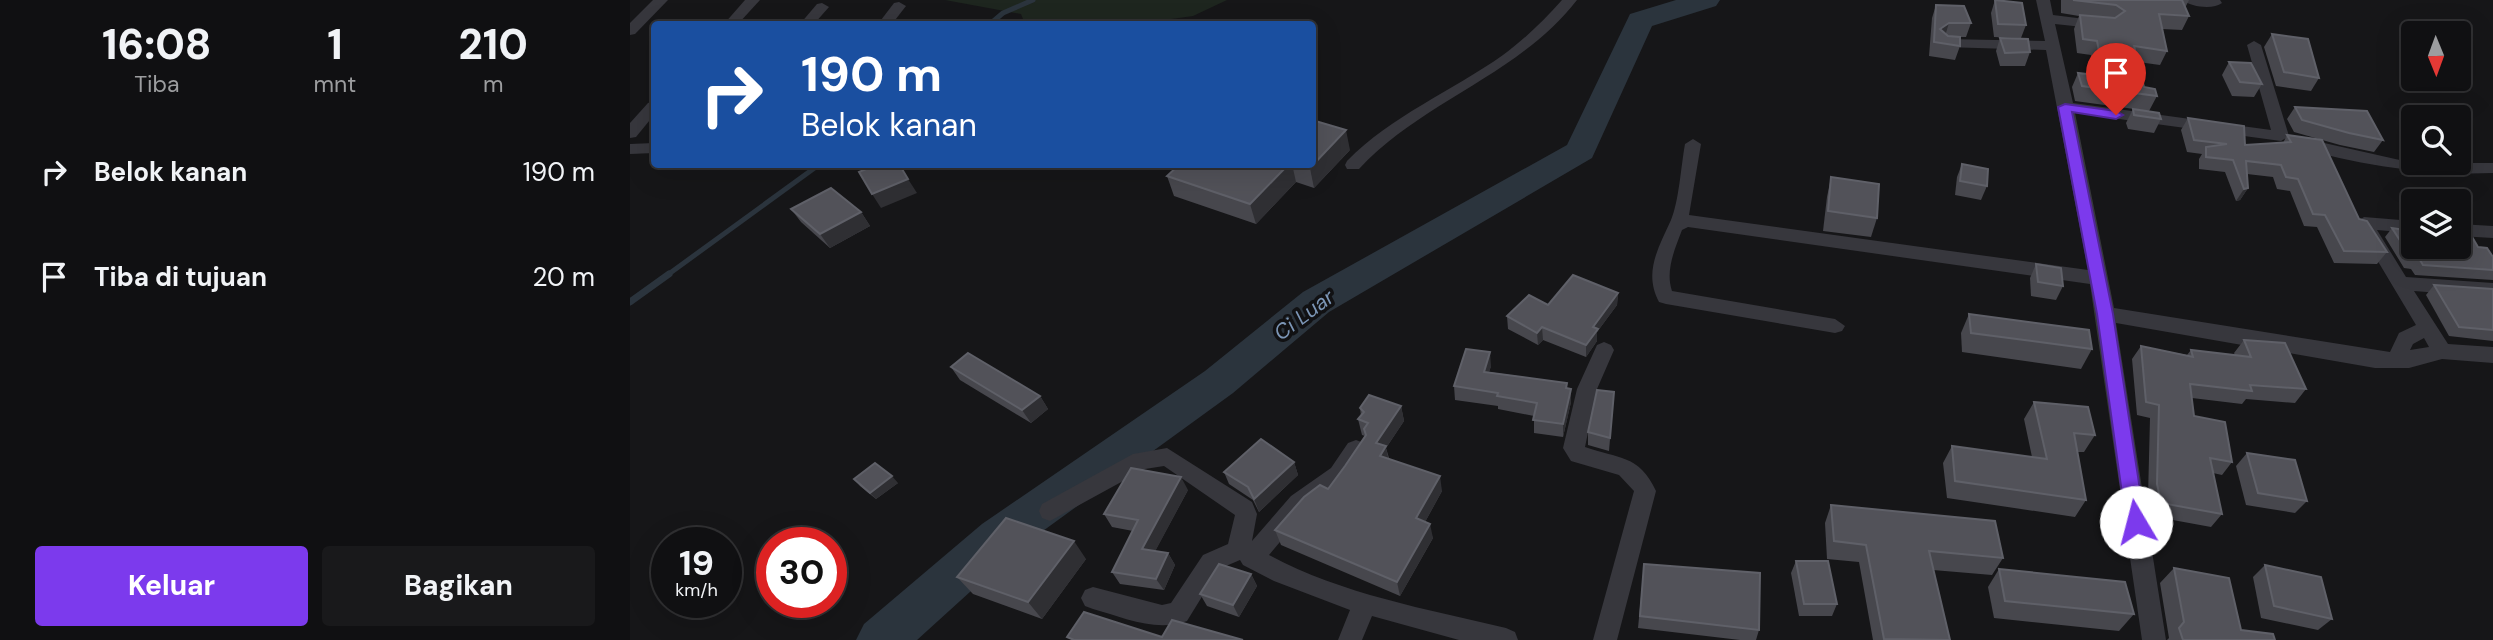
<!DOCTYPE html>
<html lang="id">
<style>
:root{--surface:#101012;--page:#19191b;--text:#f1f3f6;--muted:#9c9d9f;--line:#303032;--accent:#7c3aed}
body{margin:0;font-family:"DM Sans",sans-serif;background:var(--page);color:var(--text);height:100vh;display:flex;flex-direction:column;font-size:26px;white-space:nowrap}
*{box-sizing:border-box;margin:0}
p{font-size:23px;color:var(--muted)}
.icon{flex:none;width:38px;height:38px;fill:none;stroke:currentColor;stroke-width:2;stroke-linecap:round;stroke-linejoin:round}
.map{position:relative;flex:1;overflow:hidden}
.panel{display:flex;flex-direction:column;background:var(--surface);width:630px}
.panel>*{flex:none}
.banner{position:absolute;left:21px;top:21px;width:665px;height:147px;border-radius:7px;box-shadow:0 7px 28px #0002,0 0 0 2px var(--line);background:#1a4fa0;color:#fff;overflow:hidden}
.needle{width:46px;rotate:179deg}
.tools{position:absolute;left:1771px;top:21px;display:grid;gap:14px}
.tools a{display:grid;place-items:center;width:70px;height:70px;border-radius:7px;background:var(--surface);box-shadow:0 7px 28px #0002,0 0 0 2px var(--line);font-size:35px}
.speed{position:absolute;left:21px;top:527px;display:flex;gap:14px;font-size:35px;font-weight:700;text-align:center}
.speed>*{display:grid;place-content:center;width:91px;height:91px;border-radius:50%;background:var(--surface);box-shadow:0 7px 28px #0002,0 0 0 2px var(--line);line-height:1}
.speed small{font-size:18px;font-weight:400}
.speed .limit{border:10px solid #d22;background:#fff;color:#111}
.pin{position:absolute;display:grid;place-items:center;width:60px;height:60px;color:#fff;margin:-72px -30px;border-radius:50% 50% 50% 0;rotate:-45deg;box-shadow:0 0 7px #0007}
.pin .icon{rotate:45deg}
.me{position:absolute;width:77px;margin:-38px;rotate:352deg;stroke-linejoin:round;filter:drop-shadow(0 0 5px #0008)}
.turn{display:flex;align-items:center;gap:24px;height:147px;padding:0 35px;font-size:32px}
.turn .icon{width:91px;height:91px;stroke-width:2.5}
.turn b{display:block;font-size:49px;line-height:60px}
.eta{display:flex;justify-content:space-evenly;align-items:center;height:119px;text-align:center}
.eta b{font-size:42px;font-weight:800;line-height:49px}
.action{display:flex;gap:14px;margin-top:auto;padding:14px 35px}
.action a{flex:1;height:80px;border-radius:7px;background:var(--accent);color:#fff;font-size:28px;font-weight:800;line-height:80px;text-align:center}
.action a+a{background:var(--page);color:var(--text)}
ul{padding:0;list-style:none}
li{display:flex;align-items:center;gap:21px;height:105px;padding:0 35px}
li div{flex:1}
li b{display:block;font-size:26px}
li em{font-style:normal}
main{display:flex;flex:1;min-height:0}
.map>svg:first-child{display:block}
.green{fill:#1e261f}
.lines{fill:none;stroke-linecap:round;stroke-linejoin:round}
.stream-far1{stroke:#2b343d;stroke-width:5}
.stream{stroke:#2b343d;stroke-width:7}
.river{fill:#2b343d;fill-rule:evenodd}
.minor{fill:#37373d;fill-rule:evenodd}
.wall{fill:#47474d}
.shaded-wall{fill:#2f2f33}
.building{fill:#525259;stroke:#5f6068;stroke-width:2}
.route{fill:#7c3aed;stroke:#51269a;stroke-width:2}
.labels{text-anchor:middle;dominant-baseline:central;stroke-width:7;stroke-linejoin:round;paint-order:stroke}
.water-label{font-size:21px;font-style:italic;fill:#7c96b6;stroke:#111113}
</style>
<main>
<section class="panel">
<div class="eta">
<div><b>16:08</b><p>Tiba</p></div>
<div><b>1</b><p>mnt</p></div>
<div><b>210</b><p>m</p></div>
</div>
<ul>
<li><svg class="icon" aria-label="right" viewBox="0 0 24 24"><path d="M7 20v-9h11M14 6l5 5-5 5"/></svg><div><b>Belok kanan</b></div><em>190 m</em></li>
<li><svg class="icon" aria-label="arrive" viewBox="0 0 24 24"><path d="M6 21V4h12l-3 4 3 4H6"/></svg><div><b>Tiba di tujuan</b></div><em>20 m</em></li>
</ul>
<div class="action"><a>Keluar</a><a>Bagikan</a></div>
</section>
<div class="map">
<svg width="1863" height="640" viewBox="0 0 1863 640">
<rect width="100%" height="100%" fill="#161618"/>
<polygon class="green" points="315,0 597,0 563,16 506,24 395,24 391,14"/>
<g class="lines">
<g class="stream-far1">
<polyline points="360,24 373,13 403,0"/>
<polyline points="36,276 190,164"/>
</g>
<polyline class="stream" points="0,302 39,274"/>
<polygon class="river" points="1046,0 1090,0 1086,6 1022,26 962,158 699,312 603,393 384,552 287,640 226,640 234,624 352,524 575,371 673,292 937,145 1000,14"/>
<g class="minor">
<polygon points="23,0 38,0 5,34 0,35 0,23"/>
<polygon points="115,0 130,0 108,24 94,24"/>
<path d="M932,0H947C889,75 792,101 729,169H717L715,165L717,161C761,116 822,91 873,55C895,39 914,20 932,0Z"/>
<path d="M1406,0H1420L1423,15L1471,21L1478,25L1471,29L1425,24L1443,103L1641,130L1617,45L1624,41L1631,45L1659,136L1651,141L1445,113L1484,308L1760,352L1769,333L1786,325L1731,233L1734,229L1725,223L1734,217L1783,221V233L1747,230L1776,277L1863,283V297L1784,291L1818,344L1863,347V363L1812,359L1779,368H1745L1486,323L1536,640H1512L1460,284L1058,227L1052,230C1045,249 1035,270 1042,291L1205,319L1215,326L1212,331L1205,333L1036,304L1029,302C1013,272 1029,247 1041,220C1049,201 1051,166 1055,144L1063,139L1071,144L1059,215L1458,270L1416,50L1315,47L1308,43L1315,39L1415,41ZM1794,338L1799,347L1780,350L1783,344Z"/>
<path d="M1552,0H1590L1592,3C1583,10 1561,7 1552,0Z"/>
<polygon points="269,2 276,6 262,24 248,24 264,3"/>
<polygon points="192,3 199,7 184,24 170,24 187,4"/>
<polygon points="24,101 24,115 6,137 0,138 0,123 18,103"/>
<path d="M1672,138L1783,163H1863V173C1795,176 1731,165 1666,147L1664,143Z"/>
<polygon points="24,143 24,153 0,154 0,144"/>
<polygon points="1829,224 1863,226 1863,238 1829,236"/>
<path d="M974,342L981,345L984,350L967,389L955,447C988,459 1009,454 1026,491L987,640H963L1004,491L989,475L941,461L933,448L947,389L967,345Z"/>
<path d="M726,440L734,443L737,449L717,480L677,510L639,555C711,594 796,609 876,628L885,632L888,640H829L742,616L732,640H708L720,610L644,581L613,565L610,560L589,569L557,621C526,633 493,617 463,609L455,606L451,598L455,590L463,587L532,605L541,603L573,555L598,544L605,515L534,466L515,469L420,521L412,518L409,511L412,504L503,454L537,448L622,502L627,514L622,541L661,496L701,468L718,443Z"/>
</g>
</g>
<g class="wall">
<polygon points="1365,0 1396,25 1391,38 1364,37 1361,13"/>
<polygon points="1431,0 1559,0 1555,8 1559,16 1552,30 1532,29 1537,51 1530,65 1508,62 1514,87 1527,96 1519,111 1445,101 1442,87 1448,73 1464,74 1461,55 1447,53 1444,29 1449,16 1431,13"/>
<polygon points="1306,5 1341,23 1336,37 1330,37 1330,46 1325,60 1299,56 1302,18"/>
<polygon points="1642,34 1689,78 1681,91 1646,86 1634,47"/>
<polygon points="1370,38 1400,52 1395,66 1370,66 1366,51"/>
<polygon points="1599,62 1632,84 1624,97 1602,96 1592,75"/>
<polygon points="1665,107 1753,140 1744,152 1710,145 1664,132 1657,119"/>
<polygon points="1503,109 1531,119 1524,133 1498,129 1496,123"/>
<polygon points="1558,118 1615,145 1653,143 1657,135 1757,252 1747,264 1704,263 1687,227 1674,226 1660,191 1647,189 1643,177 1617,174 1618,188 1610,200 1606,201 1595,172 1569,169 1569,159 1572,154 1557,152 1551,130"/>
<polygon points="720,150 684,188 666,182 626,224 544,196 537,176 550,164 682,164"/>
<polygon points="1332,164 1357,186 1351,200 1325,195 1327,177"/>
<polygon points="1201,177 1247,218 1241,237 1193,231 1197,197"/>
<polygon points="161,209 231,212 240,226 200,248 171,222"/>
<polygon points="1762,228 1848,247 1863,257 1863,280 1785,275 1781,269 1774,268 1755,237"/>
<polygon points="1406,264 1433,286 1426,300 1401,296 1400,278"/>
<polygon points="1804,285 1863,289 1863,341 1819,336 1796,295"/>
<polygon points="988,293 987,305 967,332 967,341 956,357 913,340 908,345 878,329 877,316 918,305"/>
<polygon points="1339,314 1462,349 1451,369 1332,352 1331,333"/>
<polygon points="1614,340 1676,389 1665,403 1616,399 1612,404 1562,398 1564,416 1602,462 1592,475 1583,473 1592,514 1581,527 1521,516 1518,497 1520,418 1507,415 1502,359 1511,346 1557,355 1561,350 1605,355 1604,353"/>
<polygon points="861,366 859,372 937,383 937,388 941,389 941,402 933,437 904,433 904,416 868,409 868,406 825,400 824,386"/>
<polygon points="321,367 410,396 418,409 401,423 330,380"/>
<polygon points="984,392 979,451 958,445 958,432"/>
<polygon points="1404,402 1465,435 1454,452 1447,452 1456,500 1445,517 1317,498 1313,463 1322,446 1402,457 1394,419"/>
<polygon points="771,406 774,421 756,448 759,458 812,491 795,522 803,538 770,596 651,545 645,530 698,489 715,466 735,436 732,435 728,419 731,416 730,408"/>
<polygon points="1617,453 1677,501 1665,513 1616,505 1606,466"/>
<polygon points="664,462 668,475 629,512 623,500 599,484 594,472"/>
<polygon points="224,479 268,483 246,499 230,486"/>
<polygon points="558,490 525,551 538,553 545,565 534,590 490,584 482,572 503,531 482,527 474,514"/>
<polygon points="1201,505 1373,558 1362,575 1303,570 1320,640 1243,640 1229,562 1197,559 1195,523"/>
<polygon points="456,559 412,619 343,594 327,577"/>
<polygon points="1166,561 1207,604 1202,616 1169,616 1161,573"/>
<polygon points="1014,564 1129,630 1126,640 1110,640 1008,628"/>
<polygon points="1635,565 1702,619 1688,630 1631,618 1623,577"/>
<polygon points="1544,568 1611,630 1645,640 1537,640 1539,638 1530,583"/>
<polygon points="1369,569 1504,614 1489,631 1364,618 1358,587"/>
<polygon points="621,574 627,586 609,617 577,606 570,594"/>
</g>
<g class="shaded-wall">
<polygon points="1319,23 1315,36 1310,29"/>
<polygon points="716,130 720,150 684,188 680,168"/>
<polygon points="659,164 662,164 666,182 626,224 620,204"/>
<polygon points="278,179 287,193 251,208 242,194"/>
<polygon points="1618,188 1610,200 1606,201 1614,189"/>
<polygon points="231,212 240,226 200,248 190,234"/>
<polygon points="988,293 987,305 967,332 967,341 956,357 956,345 963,327"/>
<polygon points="912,327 913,340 908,345 907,333"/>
<polygon points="860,352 861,366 855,385 854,372"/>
<polygon points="941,389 941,402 933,437 933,424"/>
<polygon points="410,396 418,409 401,423 392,410"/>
<polygon points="771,406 774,421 756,448 759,461 754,471 746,443"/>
<polygon points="664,462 668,475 629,512 624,499"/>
<polygon points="262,476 268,483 246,499 240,493"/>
<polygon points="810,476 812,491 789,533 786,518"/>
<polygon points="551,477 558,490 520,561 512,549"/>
<polygon points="800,524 803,538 770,596 767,582"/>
<polygon points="444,541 456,559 412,619 398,602"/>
<polygon points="538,553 545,565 534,590 526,579"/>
<polygon points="621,574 627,586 609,617 603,605"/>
</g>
<g class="building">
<polygon points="1365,0 1392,3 1396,25 1368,24"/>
<polygon points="1443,0 1552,0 1559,16 1529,14 1537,51 1504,46 1514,87 1525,89 1527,96 1452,86 1448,73 1474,76 1467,41 1453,39 1450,15 1485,18 1495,11 1486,5"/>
<polygon points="1306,5 1334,6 1341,23 1319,23 1310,29 1318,36 1330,37 1330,46 1304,42"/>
<polygon points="1642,34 1678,39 1689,78 1654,72"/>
<polygon points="1370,38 1398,39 1400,52 1375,53"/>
<polygon points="1599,62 1621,63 1632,84 1610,82"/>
<polygon points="1665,107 1737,111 1753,140 1719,133 1672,120"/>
<polygon points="1503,109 1529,113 1531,119 1504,115"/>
<polygon points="1558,118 1614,126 1615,145 1661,142 1657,135 1692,140 1729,219 1737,221 1757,252 1714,251 1695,215 1683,214 1668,179 1656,177 1651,165 1616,161 1618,188 1614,189 1603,160 1576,157 1576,147 1597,144 1564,140"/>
<polygon points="682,120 716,130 680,168 668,164 682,164"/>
<polygon points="248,164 269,164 278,179 242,194 229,172"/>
<polygon points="550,164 659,164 620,204 537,176"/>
<polygon points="1332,164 1358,169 1357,186 1330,181"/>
<polygon points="1201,177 1249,184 1247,218 1198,211"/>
<polygon points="201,188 231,212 190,234 161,209"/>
<polygon points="1829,224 1835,225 1848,247 1857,248 1863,257 1863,270 1793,265 1790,260 1782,259 1762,228 1783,231 1783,247 1829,247"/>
<polygon points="1406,264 1431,268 1433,286 1408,282"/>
<polygon points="943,275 988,293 963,327 968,329 956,345 912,327 907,333 877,316 899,295 918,305"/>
<polygon points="1804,285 1863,289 1863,330 1829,327"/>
<polygon points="1339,314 1459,330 1462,349 1341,333"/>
<polygon points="1614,340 1655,343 1676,389 1620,385 1622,391 1560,384 1564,416 1595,422 1602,462 1580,458 1592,514 1531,503 1527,484 1529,405 1516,402 1511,346 1563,357 1561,350 1621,357"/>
<polygon points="836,349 860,352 854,372 937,383 936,388 941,389 933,424 903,420 907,403 867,396 868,393 824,386"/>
<polygon points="338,353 410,396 392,410 321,367"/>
<polygon points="967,390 984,392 980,438 958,432"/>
<polygon points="739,395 771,406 746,443 756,446 750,456 810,476 786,518 800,524 767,582 645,530 674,497 690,485 698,489 715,466 736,435 734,429 738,423 728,419 734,412 730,408"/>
<polygon points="1404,402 1458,407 1465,435 1444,433 1456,500 1325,481 1322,446 1417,459"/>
<polygon points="631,439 664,462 624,499 618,487 594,472"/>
<polygon points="1617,453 1665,460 1677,501 1628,493"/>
<polygon points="245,463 262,476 240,493 224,479"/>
<polygon points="501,468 551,477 512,549 538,553 526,579 482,572 508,520 474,514"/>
<polygon points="1201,505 1365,521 1373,558 1299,551 1320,640 1254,639 1236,545 1204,541"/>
<polygon points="376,518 444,541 398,602 327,577"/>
<polygon points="1166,561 1198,561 1207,604 1174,604"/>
<polygon points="589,564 621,574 603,605 570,594"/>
<polygon points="1014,564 1130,573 1129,630 1010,616"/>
<polygon points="1635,565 1691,577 1702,619 1644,606"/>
<polygon points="1544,568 1599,578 1611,630 1643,634 1645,640 1553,640 1549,628 1554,622"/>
<polygon points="1369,569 1495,582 1504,614 1375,601"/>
<polygon points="454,612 532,637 542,620 613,640 444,640 437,637"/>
</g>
<polygon class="route" points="1435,104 1486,111 1493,115 1486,119 1442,112 1483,314 1515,522 1512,527 1499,527 1496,522 1467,314 1428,107"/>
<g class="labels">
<g class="water-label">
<text transform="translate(674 315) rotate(-37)">Ci Luar</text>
</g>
</g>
</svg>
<div class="tools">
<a><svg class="needle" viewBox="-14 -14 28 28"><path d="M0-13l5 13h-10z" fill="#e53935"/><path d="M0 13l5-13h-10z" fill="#9c9d9f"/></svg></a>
<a><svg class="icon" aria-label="search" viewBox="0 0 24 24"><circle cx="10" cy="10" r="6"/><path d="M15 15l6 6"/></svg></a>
<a><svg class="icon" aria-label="layers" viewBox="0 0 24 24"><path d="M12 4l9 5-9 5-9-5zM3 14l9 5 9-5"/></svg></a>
</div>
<div class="speed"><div>19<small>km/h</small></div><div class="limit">30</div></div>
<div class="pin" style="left:1486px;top:115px;background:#d93025"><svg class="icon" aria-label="arrive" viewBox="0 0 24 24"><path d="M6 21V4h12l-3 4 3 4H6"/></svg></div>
<svg class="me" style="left:1506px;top:522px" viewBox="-20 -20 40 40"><circle r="19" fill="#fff"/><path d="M0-13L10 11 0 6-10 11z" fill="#7c3aed"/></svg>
<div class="banner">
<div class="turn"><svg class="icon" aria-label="right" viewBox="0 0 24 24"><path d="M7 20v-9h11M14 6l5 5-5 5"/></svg><div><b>190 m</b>Belok kanan</div></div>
</div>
</div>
</main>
